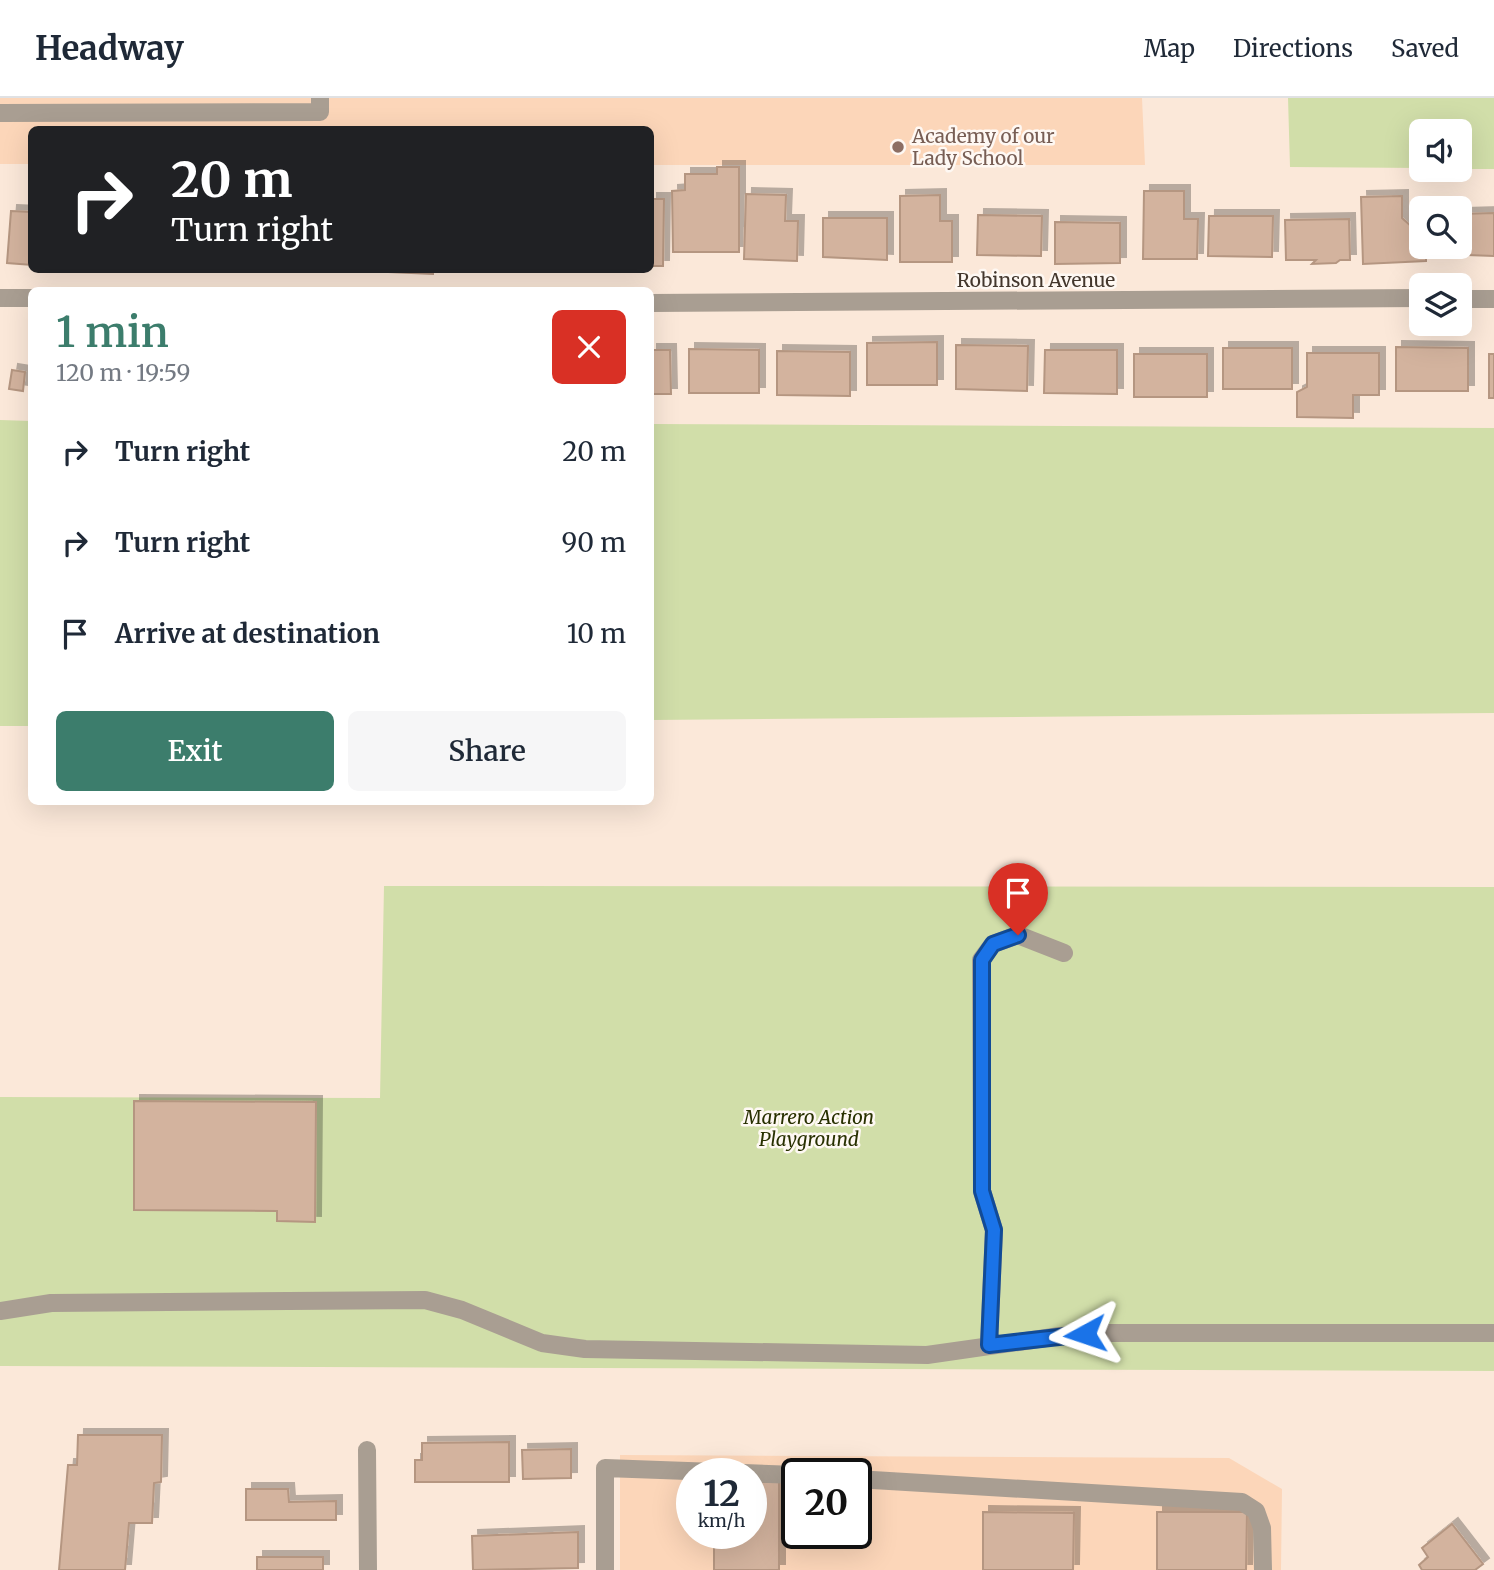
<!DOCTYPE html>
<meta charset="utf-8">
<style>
:root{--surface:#fff;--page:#f6f6f7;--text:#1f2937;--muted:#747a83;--line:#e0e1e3;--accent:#3c7d6c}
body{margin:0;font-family:Merriweather,serif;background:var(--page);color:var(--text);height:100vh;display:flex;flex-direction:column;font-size:26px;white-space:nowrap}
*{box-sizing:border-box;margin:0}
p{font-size:23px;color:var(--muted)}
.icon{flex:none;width:38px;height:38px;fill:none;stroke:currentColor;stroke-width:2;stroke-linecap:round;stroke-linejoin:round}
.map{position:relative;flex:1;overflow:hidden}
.details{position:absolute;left:28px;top:189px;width:626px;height:518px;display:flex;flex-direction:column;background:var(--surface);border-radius:10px;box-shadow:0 7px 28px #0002}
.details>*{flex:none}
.banner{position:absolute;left:28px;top:28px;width:626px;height:147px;border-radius:10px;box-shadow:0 7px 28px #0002;background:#202124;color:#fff;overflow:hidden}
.buttons{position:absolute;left:1409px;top:21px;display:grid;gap:14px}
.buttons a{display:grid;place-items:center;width:63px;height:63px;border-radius:10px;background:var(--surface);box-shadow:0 7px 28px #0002;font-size:35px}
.speed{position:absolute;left:676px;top:1360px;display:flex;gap:14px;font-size:35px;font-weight:700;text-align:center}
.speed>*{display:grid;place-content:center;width:91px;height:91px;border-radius:50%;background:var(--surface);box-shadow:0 7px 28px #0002;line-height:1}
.speed small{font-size:18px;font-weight:400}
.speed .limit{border:4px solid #111;border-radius:10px;background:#fff;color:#111}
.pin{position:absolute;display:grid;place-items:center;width:60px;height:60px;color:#fff;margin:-72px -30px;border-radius:50% 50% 50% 0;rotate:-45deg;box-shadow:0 0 7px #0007}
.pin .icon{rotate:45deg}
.me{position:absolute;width:77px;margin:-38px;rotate:265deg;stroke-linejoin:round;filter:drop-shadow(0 0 5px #0008)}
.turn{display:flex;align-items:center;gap:24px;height:147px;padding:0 28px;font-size:32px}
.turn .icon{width:91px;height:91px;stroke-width:2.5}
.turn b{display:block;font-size:49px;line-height:60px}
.round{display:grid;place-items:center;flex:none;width:74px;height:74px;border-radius:10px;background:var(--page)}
.overview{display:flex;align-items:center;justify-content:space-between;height:119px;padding:0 28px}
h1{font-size:42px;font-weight:600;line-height:52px;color:var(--accent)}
.primary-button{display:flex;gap:14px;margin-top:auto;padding:14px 28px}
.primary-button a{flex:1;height:80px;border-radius:10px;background:var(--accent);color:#fff;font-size:28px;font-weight:600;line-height:80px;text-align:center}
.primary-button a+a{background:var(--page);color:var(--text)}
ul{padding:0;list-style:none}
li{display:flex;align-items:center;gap:21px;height:91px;padding:0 28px}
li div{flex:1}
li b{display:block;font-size:26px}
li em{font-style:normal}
header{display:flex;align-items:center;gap:42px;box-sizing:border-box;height:98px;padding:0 35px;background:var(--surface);border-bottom:2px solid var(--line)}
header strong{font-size:33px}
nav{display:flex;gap:38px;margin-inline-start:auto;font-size:24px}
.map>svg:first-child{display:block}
.built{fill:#fcd6b9;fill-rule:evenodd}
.green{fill:#d1dea9}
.building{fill:#d3b39e;stroke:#b59681;stroke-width:2;filter:url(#shadow)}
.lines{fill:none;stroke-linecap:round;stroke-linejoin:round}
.minor{stroke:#a99e92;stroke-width:18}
.route-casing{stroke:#114b97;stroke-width:18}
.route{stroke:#1a73e8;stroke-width:12}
.education-dot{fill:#8d6e63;stroke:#fef8f3;stroke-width:2.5}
.labels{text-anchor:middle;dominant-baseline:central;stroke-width:5;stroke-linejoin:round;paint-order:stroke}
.education-label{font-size:19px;fill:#785e54;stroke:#fef8f3;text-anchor:start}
.street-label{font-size:19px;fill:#43372d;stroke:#fef8f3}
.park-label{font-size:19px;font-style:italic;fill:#283000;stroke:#fef8f3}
</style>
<header>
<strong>Headway</strong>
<nav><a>Map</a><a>Directions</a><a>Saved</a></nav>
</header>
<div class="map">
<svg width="1494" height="1472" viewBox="0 0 1494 1472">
<defs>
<filter id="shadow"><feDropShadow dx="6" dy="-6" stdDeviation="0" flood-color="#0004"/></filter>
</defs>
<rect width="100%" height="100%" fill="#fbe8d9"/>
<g class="built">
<polygon points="0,0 1142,0 1145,67 651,67 651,32 32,32 31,66 0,66"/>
<path d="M620,1357L1229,1360L1282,1391L1281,1472H620ZM691,1376H751V1435H691ZM796,1376H856V1435H796Z"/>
</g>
<g class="green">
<polygon points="1288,0 1494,0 1494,71 1460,71 1460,33 1421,33 1421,70 1290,69"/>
<polygon points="0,322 31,323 31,628 0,628"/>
<polygon points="651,326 1494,330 1494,615 651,622"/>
<polygon points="384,788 1494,789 1494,1273 0,1268 0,999 380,1000"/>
</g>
<g class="building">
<polygon points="717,69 739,69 739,154 673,154 672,93 685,92 685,76 717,76"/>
<polygon points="1144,93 1184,93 1184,121 1198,121 1197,161 1143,161"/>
<polygon points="746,96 786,97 785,123 798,123 797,163 744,161"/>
<polygon points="940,97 940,123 952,123 952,164 900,164 900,98"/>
<polygon points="1402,98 1402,120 1412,129 1421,128 1421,149 1426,149 1426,163 1363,166 1361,99"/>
<polygon points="651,101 664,101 663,168 651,168"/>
<polygon points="11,113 32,114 32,167 7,165"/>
<polygon points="1494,115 1494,158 1440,156 1440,149 1460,149 1460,116"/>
<polygon points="978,117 1042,118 1041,158 977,157"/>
<polygon points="1209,118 1273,118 1272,159 1208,158"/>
<polygon points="823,120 887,120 887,162 823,159"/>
<polygon points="1349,121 1350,162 1340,162 1336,165 1312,166 1316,162 1286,162 1285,122"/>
<polygon points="1055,124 1120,125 1120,165 1055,166"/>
<polygon points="389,172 433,172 433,176 389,174"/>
<polygon points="937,244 937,287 867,287 867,245"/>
<polygon points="956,247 1028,248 1027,293 956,291"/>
<polygon points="1396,249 1468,250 1468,293 1396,293"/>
<rect x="1223" y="250" width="69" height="41"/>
<polygon points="689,251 759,252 759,295 689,295"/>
<polygon points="651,252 670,252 671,296 651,296"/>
<polygon points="1045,252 1117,252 1117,296 1044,295"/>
<polygon points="777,253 850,254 850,298 777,297"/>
<polygon points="1307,255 1379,255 1379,297 1353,297 1353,320 1297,319 1297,294 1307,289"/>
<rect x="1134" y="256" width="73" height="43"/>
<rect x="1489" y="256" width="5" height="44"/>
<polygon points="12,272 25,274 23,293 9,291"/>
<polygon points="134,1003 316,1004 315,1124 277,1123 277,1113 134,1112"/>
<polygon points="78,1337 162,1337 161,1384 154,1385 152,1425 129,1425 125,1472 59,1472 68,1367 77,1367"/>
<polygon points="509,1344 509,1384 415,1384 415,1362 422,1362 422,1345"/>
<polygon points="571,1351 571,1380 523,1381 522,1352"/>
<polygon points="751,1384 779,1384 779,1472 714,1472 714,1435 751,1435"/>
<polygon points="246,1391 288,1391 289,1404 336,1403 336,1422 246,1422"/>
<polygon points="983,1414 1074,1415 1073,1472 983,1472"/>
<polygon points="1157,1414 1247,1414 1246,1472 1157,1472"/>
<polygon points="1452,1426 1483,1466 1475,1472 1422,1472 1419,1467 1428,1459 1422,1450"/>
<polygon points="578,1434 578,1470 473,1472 472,1438"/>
<rect x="257" y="1459" width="66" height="13"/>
</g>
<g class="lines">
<g class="minor">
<polyline points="0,15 320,14 320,0"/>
<polyline points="0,200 32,200"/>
<polyline points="1460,201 1494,201"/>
<polyline points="651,205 1421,200"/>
<polyline points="0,1213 51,1205 425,1202 462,1212 542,1245 585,1251 927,1257 1060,1238 1110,1235 1494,1235"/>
<polyline points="989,1247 994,1132 982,1093 981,862 993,846 1018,837 1064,855"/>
<polyline points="367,1352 368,1472"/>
<polyline points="856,1381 1242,1404 1256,1413 1262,1430 1263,1472"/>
<polyline points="605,1472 605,1370 796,1377"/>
</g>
</g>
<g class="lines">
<defs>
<polyline id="route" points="1018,837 993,846 982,862 982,1093 994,1132 989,1247 1085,1236"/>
</defs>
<use href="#route" class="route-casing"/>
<use href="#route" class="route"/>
</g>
<circle class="education-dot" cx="898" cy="49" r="7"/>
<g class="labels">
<g class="education-label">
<text x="912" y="38">Academy of our<tspan x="912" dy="22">Lady School</tspan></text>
</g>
<g class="street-label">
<text x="1036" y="182">Robinson Avenue</text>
</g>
<g class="park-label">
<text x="809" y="1019">Marrero Action<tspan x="809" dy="22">Playground</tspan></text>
</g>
</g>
</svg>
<div class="buttons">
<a><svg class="icon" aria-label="sound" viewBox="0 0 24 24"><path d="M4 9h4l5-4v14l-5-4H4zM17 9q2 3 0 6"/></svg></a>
<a><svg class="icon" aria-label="search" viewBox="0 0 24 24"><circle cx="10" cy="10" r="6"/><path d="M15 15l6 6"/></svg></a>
<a><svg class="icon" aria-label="layers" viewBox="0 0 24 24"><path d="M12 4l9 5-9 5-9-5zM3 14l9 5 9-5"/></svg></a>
</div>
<div class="speed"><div>12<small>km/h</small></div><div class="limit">20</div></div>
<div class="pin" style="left:1018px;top:837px;background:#d93025"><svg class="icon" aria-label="arrive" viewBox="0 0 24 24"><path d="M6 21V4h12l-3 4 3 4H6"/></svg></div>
<svg class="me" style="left:1085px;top:1236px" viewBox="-20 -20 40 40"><path d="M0-17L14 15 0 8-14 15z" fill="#1a73e8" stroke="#fff" stroke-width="4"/></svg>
<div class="banner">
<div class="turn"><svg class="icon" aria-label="right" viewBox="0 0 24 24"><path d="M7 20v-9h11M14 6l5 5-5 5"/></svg><div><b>20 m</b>Turn right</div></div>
</div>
<section class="details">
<div class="overview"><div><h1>1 min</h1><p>120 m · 19:59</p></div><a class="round" style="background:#d93025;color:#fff"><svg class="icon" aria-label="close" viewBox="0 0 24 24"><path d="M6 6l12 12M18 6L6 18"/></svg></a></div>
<ul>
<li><svg class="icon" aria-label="right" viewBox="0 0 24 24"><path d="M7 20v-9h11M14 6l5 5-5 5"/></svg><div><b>Turn right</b></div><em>20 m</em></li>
<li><svg class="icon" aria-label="right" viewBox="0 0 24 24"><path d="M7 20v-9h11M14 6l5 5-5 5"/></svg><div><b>Turn right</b></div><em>90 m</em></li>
<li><svg class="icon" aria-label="arrive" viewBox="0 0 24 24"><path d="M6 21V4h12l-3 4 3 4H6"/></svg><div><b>Arrive at destination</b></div><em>10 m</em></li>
</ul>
<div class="primary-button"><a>Exit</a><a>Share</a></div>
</section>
</div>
